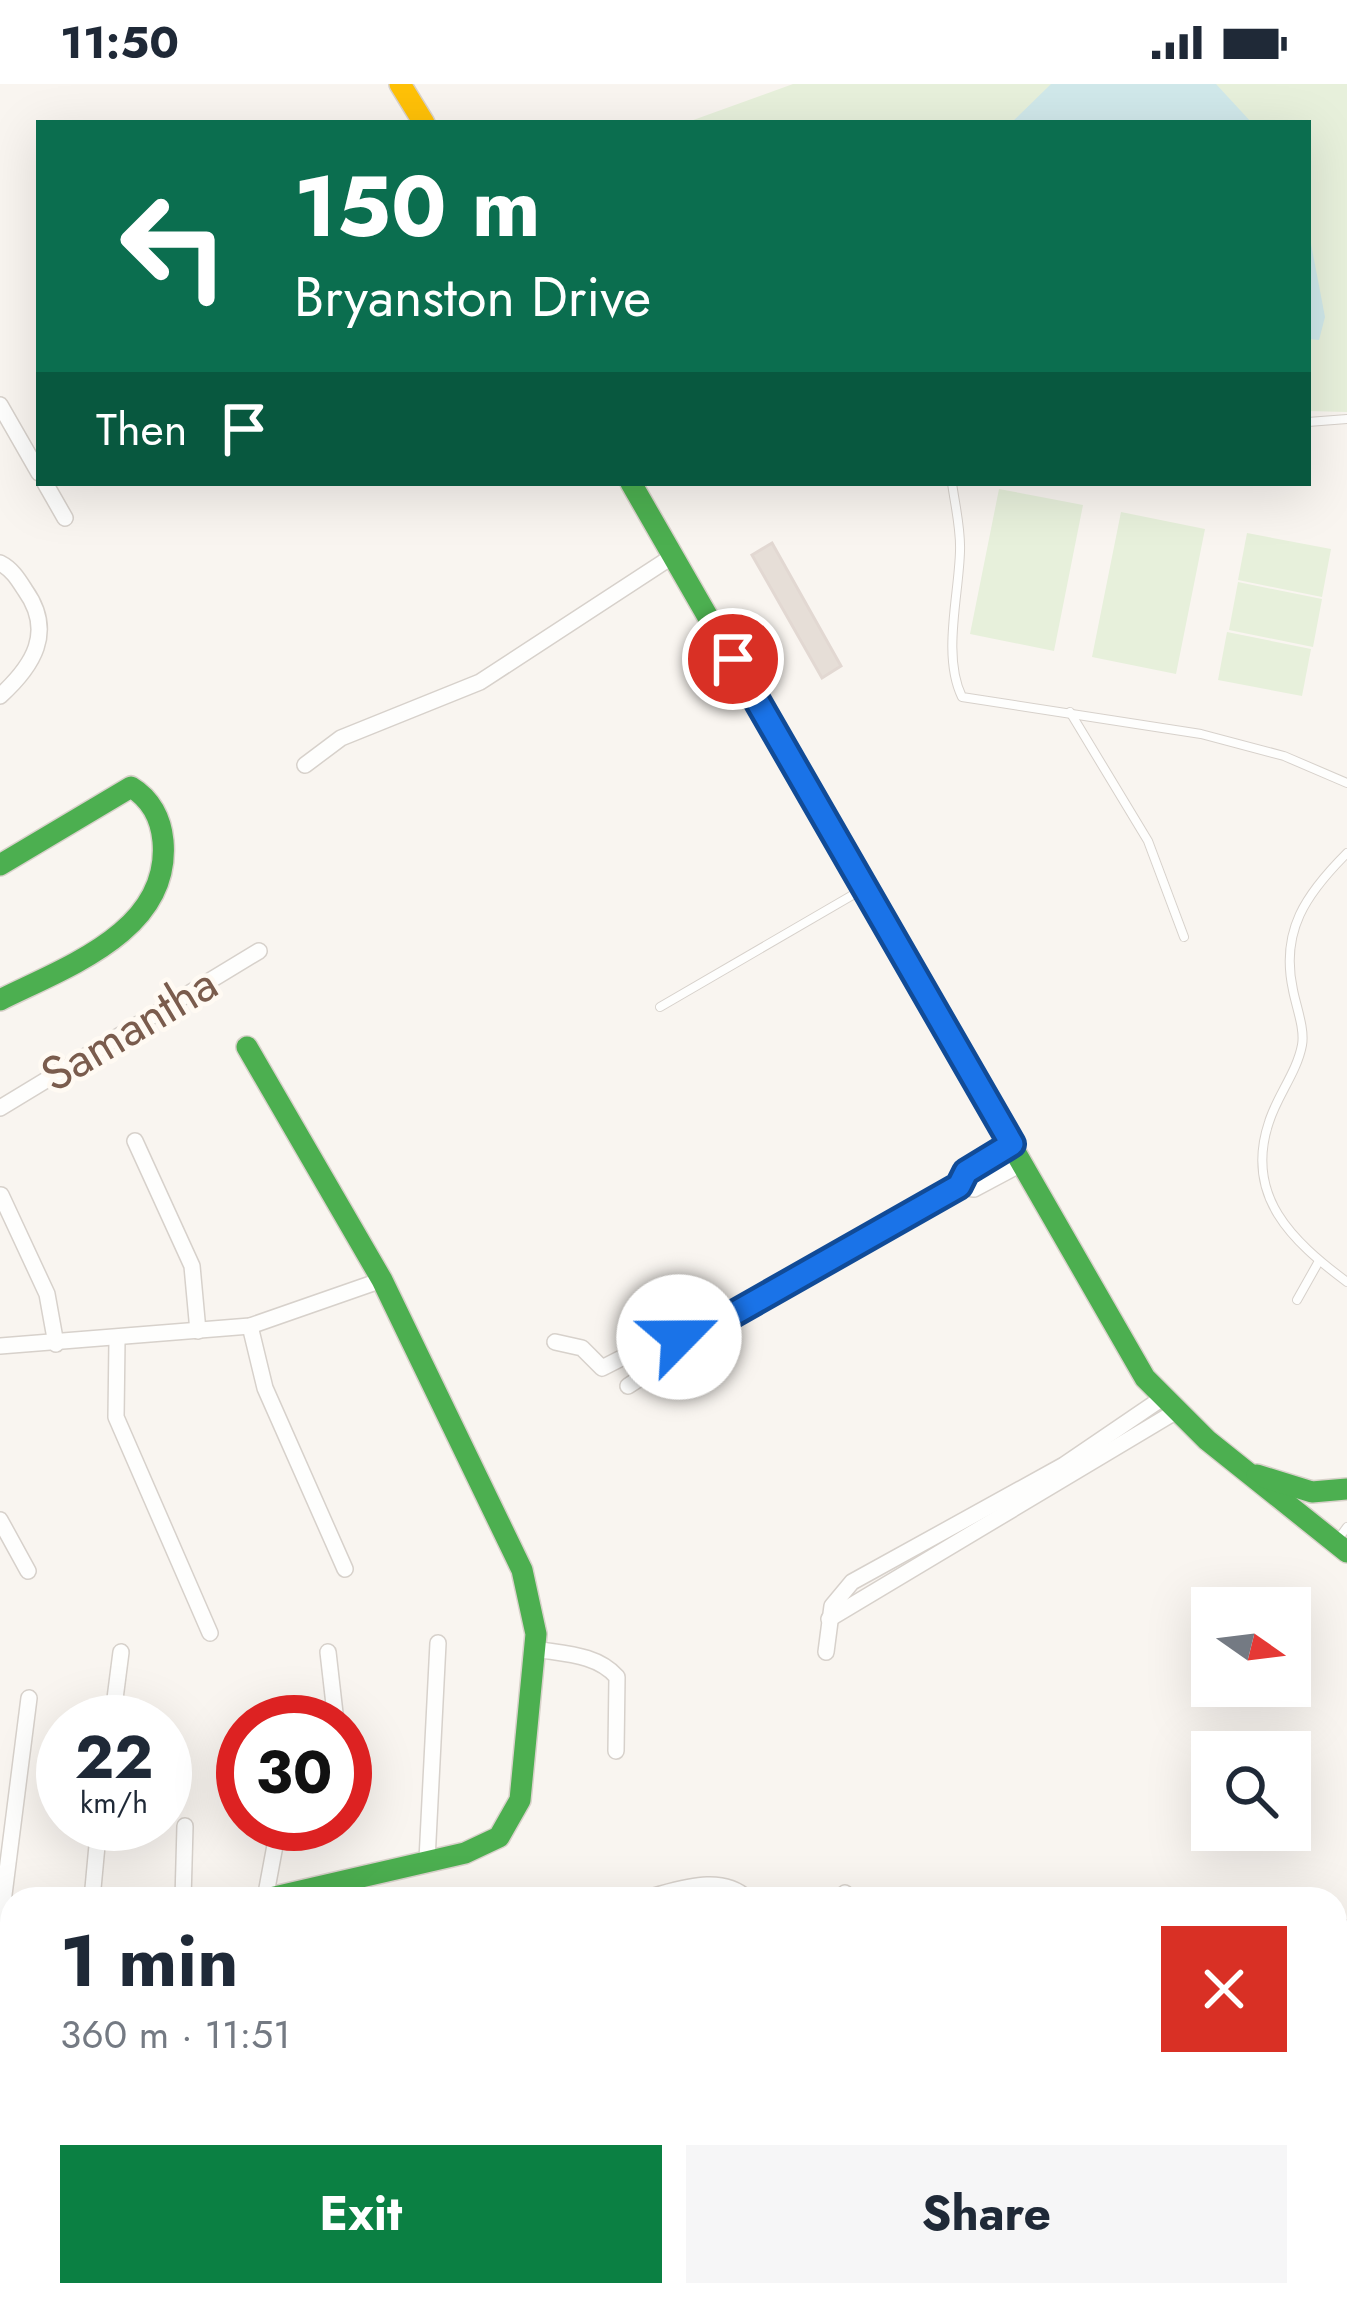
<!DOCTYPE html>
<meta charset="utf-8">
<style>
:root{--surface:#fff;--page:#f6f6f7;--text:#1f2937;--muted:#747a83;--accent:#0b8043}
body{margin:0;font-family:Jost,sans-serif;background:var(--page);color:var(--text);height:100vh;display:flex;flex-direction:column;font-size:45px;white-space:nowrap}
*{box-sizing:border-box;margin:0}
p{font-size:39px;color:var(--muted)}
.icon{flex:none;width:66px;height:66px;fill:none;stroke:currentColor;stroke-width:2;stroke-linecap:round;stroke-linejoin:round}
.map{position:relative;flex:1;overflow:hidden}
.panel{position:absolute;left:0px;top:1803px;width:1347px;height:420px;display:flex;flex-direction:column;background:var(--surface);border-radius:36px 36px 0 0;box-shadow:0 12px 48px #0002}
.panel>*{flex:none}
.guide{position:absolute;left:36px;top:36px;width:1275px;height:366px;border-radius:0px;box-shadow:0 12px 48px #0002;background:#0b6e4f;color:#fff;overflow:hidden}
.needle{width:78px;rotate:104deg}
.fabs{position:absolute;left:1191px;top:1503px;display:grid;gap:24px}
.fabs a{display:grid;place-items:center;width:120px;height:120px;border-radius:0px;background:var(--surface);box-shadow:0 12px 48px #0002;font-size:60px}
.speed{position:absolute;left:36px;top:1611px;display:flex;gap:24px;font-size:60px;font-weight:700;text-align:center}
.speed>*{display:grid;place-content:center;width:156px;height:156px;border-radius:50%;background:var(--surface);box-shadow:0 12px 48px #0002;line-height:1}
.speed small{font-size:30px;font-weight:400}
.speed .limit{border:18px solid #d22;background:#fff;color:#111}
.pin{position:absolute;display:grid;place-items:center;width:102px;height:102px;color:#fff;margin:-51px;border:6px solid #fff;border-radius:50%;box-shadow:0 3px 12px #0007}
.me{position:absolute;width:132px;margin:-66px;rotate:67deg;stroke-linejoin:round;filter:drop-shadow(0 0 9px #0008)}
.turn{display:flex;align-items:center;gap:42px;height:252px;padding:0 60px;font-size:54px}
.turn .icon{width:156px;height:156px;stroke-width:2.5}
.turn b{display:block;font-size:84px;line-height:102px}
.then{display:flex;align-items:center;height:114px;padding:0 60px;background:#0003;gap:24px;font-size:45px}
.round{display:grid;place-items:center;flex:none;width:126px;height:126px;border-radius:0px;background:var(--page)}
.head{display:flex;align-items:center;justify-content:space-between;height:204px;padding:0 60px}
h1{font-size:72px;font-weight:700;line-height:90px}
.cta{display:flex;gap:24px;margin-top:auto;padding:24px 60px}
.cta a{flex:1;height:138px;border-radius:0px;background:var(--accent);color:#fff;font-size:48px;font-weight:700;line-height:138px;text-align:center}
.cta a+a{background:var(--page);color:var(--text)}
.status{display:flex;justify-content:space-between;align-items:center;height:84px;padding:0 60px;background:var(--surface);direction:ltr}
.status svg{height:33px;fill:currentColor}
.map>svg:first-child{display:block}
.green{fill:#e7f0db}
.water{fill:#d0e8ea}
.lines{fill:none;stroke-linecap:round;stroke-linejoin:round}
.stream{stroke:#d0e8ea;stroke-width:6}
.building{fill:#e6ded7;stroke:#e2d8d2;stroke-width:3}
.lane-casing{stroke:#d7d1cb;stroke-width:10}
.street-casing{stroke:#d7d1cb;stroke-width:18}
.fast-casing{stroke:#d9d2cb;stroke-width:24}
.slow-casing{stroke:#d9d2cb;stroke-width:24}
.path{stroke:#dcd5d0;stroke-width:3;stroke-dasharray:3 9;stroke-linecap:butt}
.lane{stroke:#fefefd;stroke-width:8}
.street{stroke:#fefefd;stroke-width:15}
.fast{stroke:#4caf50;stroke-width:21}
.slow{stroke:#ffc107;stroke-width:21}
.route-casing{stroke:#114b97;stroke-width:30}
.route{stroke:#1a73e8;stroke-width:21}
.labels{text-anchor:middle;dominant-baseline:central;stroke-width:9;stroke-linejoin:round;paint-order:stroke}
.street-label{font-size:48px;fill:#7a5c4d;stroke:#fffaf3}
</style>
<div class="status"><b>11:50</b><svg viewBox="0 0 49 12"><path d="M0 12V9h3v3zM5 12V6h3v6zM10 12V3h3v9zM15 12V0h3v12zM26 1h20v11H26zM47 4h2v5h-2z"/></svg></div>
<div class="map">
<svg width="1347" height="2223" viewBox="0 0 1347 2223">
<rect width="100%" height="100%" fill="#f9f5f0"/>
<g class="green">
<polygon points="793,0 1347,0 1347,328 1308,327 1308,39 685,39"/>
<polygon points="999,405 1083,421 1054,567 970,550"/>
<polygon points="1121,428 1205,445 1176,590 1092,573"/>
<polygon points="1247,449 1331,465 1322,513 1238,496"/>
<polygon points="1238,498 1322,515 1313,563 1229,546"/>
<polygon points="1227,548 1311,565 1302,612 1218,596"/>
<polygon points="1347,1841 1347,2127 1335,2127 1335,1846"/>
<polygon points="341,2211 876,2211 857,2223 340,2223"/>
</g>
<g class="water">
<polygon points="1051,0 1216,0 1252,39 1011,39"/>
<polygon points="1308,144 1325,233 1319,256 1308,255"/>
</g>
<g class="lines">
<polyline class="stream" points="1335,1924 1347,1909"/>
</g>
<polygon class="building" points="772,459 841,582 822,594 752,471"/>
<g class="lines">
<defs>
<g id="lane">
<polyline points="1308,338 1347,335"/>
<path d="M952,399C955,421 961,445 960,467C959,511 942,572 962,613L1201,650L1284,672L1347,699"/>
<polyline points="1070,628 1148,757 1184,853"/>
<path d="M1347,769C1306,810 1280,847 1293,906C1296,922 1305,945 1302,961C1297,988 1277,1012 1269,1038C1244,1112 1292,1157 1347,1198"/>
<polyline points="660,923 863,805"/>
<polyline points="1297,1216 1319,1177"/>
<polyline points="1336,1458 1347,1443"/>
<polyline points="0,2223 56,2217 66,2223"/>
</g>
<g id="street">
<polyline points="0,321 39,389"/>
<polyline points="45,399 65,434"/>
<path d="M0,479C12,485 18,495 25,506C55,548 33,582 0,612"/>
<polyline points="305,681 341,654 480,598 673,472"/>
<polyline points="0,1024 259,867"/>
<polyline points="135,1057 192,1182 198,1247"/>
<polyline points="959,1103 974,1105 1023,1079"/>
<polyline points="1,1111 47,1210 56,1260"/>
<polyline points="250,1242 265,1304 345,1485"/>
<polyline points="700,1248 684,1245 681,1260 695,1264 700,1248 959,1103 966,1088 1012,1060"/>
<polyline points="117,1256 116,1333 210,1549"/>
<polyline points="555,1258 582,1264 602,1284 665,1252 680,1250"/>
<polyline points="0,1262 250,1242 382,1196"/>
<polyline points="628,1302 686,1264"/>
<polyline points="0,1436 28,1487"/>
<polyline points="829,1535 1175,1328"/>
<path d="M535,1565C564,1570 597,1570 617,1593L616,1667"/>
<polyline points="328,1568 336,1638"/>
<polyline points="826,1568 832,1522 852,1498 1064,1381 1161,1315"/>
<polyline points="112,1638 121,1568"/>
<polyline points="427,1776 438,1559"/>
<polyline points="845,1809 848,1815"/>
<polyline points="92,1815 99,1740"/>
<polyline points="183,1815 185,1742"/>
<polyline points="265,1815 279,1740"/>
<path d="M641,1815C677,1807 719,1788 748,1815"/>
<polyline points="0,1842 29,1614"/>
<polyline points="1335,1854 1347,1844"/>
<polyline points="0,1878 12,1875"/>
<polyline points="0,2147 12,2146"/>
</g>
<g id="fast">
<polyline points="631,399 1145,1294 1207,1356 1347,1468"/>
<path d="M0,781L131,703C151,715 161,735 163,757C171,847 66,883 0,916"/>
<polyline points="247,963 382,1196 522,1486 536,1550 520,1716 499,1753 465,1769 266,1815"/>
<polyline points="1257,1391 1312,1408 1347,1405"/>
</g>
<polyline id="slow" points="400,0 424,39"/>
</defs>
<use href="#lane" class="lane-casing"/>
<use href="#street" class="street-casing"/>
<use href="#fast" class="fast-casing"/>
<use href="#slow" class="slow-casing"/>
<g class="path">
<polyline points="1335,2103 1347,2101"/>
<polyline points="399,2223 404,2211"/>
<polyline points="817,2223 835,2211"/>
</g>
<use href="#lane" class="lane"/>
<use href="#street" class="street"/>
<use href="#fast" class="fast"/>
<use href="#slow" class="slow"/>
</g>
<g class="lines">
<defs>
<polyline id="route" points="679,1253 686,1244 700,1249 959,1102 966,1088 1012,1060 733,575"/>
</defs>
<use href="#route" class="route-casing"/>
<use href="#route" class="route"/>
</g>
<g class="labels">
<g class="street-label">
<text transform="translate(129 945) rotate(-31)">Samantha</text>
</g>
</g>
</svg>
<div class="fabs">
<a><svg class="needle" viewBox="-14 -14 28 28"><path d="M0-13l5 13h-10z" fill="#e53935"/><path d="M0 13l5-13h-10z" fill="#747a83"/></svg></a>
<a><svg class="icon" aria-label="search" viewBox="0 0 24 24"><circle cx="10" cy="10" r="6"/><path d="M15 15l6 6"/></svg></a>
</div>
<div class="speed"><div>22<small>km/h</small></div><div class="limit">30</div></div>
<div class="pin" style="left:733px;top:575px;background:#d93025"><svg class="icon" aria-label="arrive" viewBox="0 0 24 24"><path d="M6 21V4h12l-3 4 3 4H6"/></svg></div>
<svg class="me" style="left:679px;top:1253px" viewBox="-20 -20 40 40"><circle r="19" fill="#fff"/><path d="M0-13L10 11 0 6-10 11z" fill="#1a73e8"/></svg>
<div class="guide">
<div class="turn"><svg class="icon" aria-label="left" viewBox="0 0 24 24"><path d="M17 20v-9H6M10 6l-5 5 5 5"/></svg><div><b>150 m</b>Bryanston Drive</div></div>
<div class="then">Then<svg class="icon" aria-label="arrive" viewBox="0 0 24 24"><path d="M6 21V4h12l-3 4 3 4H6"/></svg></div>
</div>
<section class="panel">
<div class="head"><div><h1>1 min</h1><p>360 m · 11:51</p></div><a class="round" style="background:#d93025;color:#fff"><svg class="icon" aria-label="close" viewBox="0 0 24 24"><path d="M6 6l12 12M18 6L6 18"/></svg></a></div>
<div class="cta"><a>Exit</a><a>Share</a></div>
</section>
</div>
